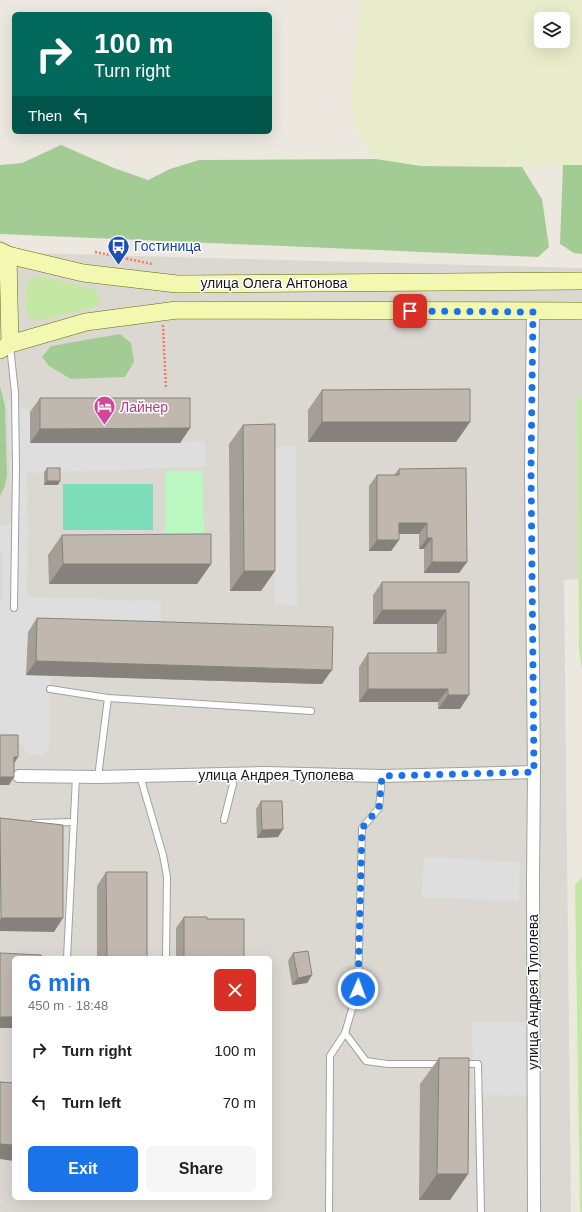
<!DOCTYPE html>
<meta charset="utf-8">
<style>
:root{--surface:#fff;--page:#f6f6f6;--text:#202124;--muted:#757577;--accent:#1a73e8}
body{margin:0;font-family:Arial,sans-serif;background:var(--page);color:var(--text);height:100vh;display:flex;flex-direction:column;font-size:15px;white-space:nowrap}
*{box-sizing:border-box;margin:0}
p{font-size:13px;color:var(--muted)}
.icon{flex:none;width:22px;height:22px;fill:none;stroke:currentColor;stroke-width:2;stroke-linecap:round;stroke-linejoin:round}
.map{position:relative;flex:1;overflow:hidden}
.side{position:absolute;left:12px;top:956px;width:260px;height:244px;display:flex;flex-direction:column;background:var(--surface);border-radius:6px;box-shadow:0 4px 16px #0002}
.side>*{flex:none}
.guide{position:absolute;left:12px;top:12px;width:260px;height:122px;border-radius:6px;box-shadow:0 4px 16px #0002;background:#00695c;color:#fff;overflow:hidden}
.buttons{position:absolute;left:534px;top:12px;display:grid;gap:8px}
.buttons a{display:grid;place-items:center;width:36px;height:36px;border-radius:6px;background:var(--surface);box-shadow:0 4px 16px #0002;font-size:20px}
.pin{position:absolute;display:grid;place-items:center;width:34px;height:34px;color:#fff;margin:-17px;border-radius:8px;box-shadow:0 2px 6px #0006}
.me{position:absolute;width:44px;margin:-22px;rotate:2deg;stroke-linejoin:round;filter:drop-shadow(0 0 3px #0008)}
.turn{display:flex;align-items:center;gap:14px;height:84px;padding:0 16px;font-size:18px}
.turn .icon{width:52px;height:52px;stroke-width:2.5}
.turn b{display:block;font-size:28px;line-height:34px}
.then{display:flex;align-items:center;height:38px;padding:0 16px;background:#0003;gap:8px;font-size:15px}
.round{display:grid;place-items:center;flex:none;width:42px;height:42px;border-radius:6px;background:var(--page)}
.headline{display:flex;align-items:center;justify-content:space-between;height:68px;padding:0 16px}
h1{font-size:24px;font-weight:700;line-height:30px;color:var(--accent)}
.action{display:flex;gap:8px;margin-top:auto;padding:8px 16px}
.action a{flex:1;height:46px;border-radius:6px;background:var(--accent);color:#fff;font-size:16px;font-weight:700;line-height:46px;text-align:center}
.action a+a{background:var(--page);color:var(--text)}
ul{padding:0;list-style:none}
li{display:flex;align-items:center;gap:12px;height:52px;padding:0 16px}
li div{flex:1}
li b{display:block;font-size:15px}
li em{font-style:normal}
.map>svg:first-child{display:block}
.airport{fill:#dad8d1;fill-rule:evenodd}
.farmland{fill:#e8ecca;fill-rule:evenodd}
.grass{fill:#c4e7a4}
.forest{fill:#a3cc94}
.park{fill:#bbf8c1}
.pitch{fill:#7ddcba}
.parking{fill:#dedede}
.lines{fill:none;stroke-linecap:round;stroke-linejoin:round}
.lane-casing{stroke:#a1a1a1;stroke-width:8}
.street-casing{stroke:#a1a1a1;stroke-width:14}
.secondary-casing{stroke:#5f6e05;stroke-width:18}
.path{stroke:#f87865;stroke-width:2.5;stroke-dasharray:2 2;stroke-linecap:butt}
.lane{stroke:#fff;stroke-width:6}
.street{stroke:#fff;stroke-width:12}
.secondary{stroke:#f3f8b1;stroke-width:17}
.wall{fill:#a59e96}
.shaded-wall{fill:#86817a}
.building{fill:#c0b8af;stroke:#86817a}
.route{stroke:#1a73e8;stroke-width:7;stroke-dasharray:0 12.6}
.labels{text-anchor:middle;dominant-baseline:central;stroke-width:3;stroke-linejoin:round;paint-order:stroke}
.transit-label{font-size:14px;fill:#164399;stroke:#fff;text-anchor:start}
.street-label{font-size:14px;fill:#1a1a1a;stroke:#fff}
.hotel-label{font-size:14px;fill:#b23c85;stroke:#fff;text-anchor:start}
</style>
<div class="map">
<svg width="582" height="1212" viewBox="0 0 582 1212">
<rect width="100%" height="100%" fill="#ece8e0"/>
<path class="airport" d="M0,240L27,253L582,268V579L564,580L571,1212H0ZM14,958H270V1198H14Z"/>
<path class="farmland" d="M360,0H582V165H563L522,167L421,166L375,159L358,133L350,97L354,70ZM541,19H563V41H541Z"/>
<g class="grass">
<path d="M37,277H43L94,289C101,295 102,302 94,307L42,320C26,320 25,311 26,298C26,292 25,287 29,282C31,279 34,278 37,277Z"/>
<polygon points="582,397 582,671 579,650 577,400"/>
<polygon points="582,877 582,1212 580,1212 575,885"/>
</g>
<g class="forest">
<polygon points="61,145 114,168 148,180 170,169 199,160 375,159 421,166 522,167 542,199 549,247 538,257 0,234 0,165 22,163"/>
<polygon points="563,165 582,165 582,254 574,253 560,244"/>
<polygon points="120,334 131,343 134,362 125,377 71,379 49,366 42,357 51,346"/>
<polygon points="0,386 5,406 7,475 5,486 0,496"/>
</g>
<polygon class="park" points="165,471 203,471 204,533 165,533"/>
<rect class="pitch" x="63" y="484" width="90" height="46"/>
<g class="parking">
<polygon points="7,397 30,412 30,443 205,442 206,467 27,473 28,527 27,597 161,601 160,636 51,676 49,698 49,748 47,752 43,755 28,754 19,742 0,743 0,599 3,598 2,552 0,552 0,525 12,525"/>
<polygon points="296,446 297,606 274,604 275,584 275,447"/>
<polygon points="424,857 520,862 519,901 422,897"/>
<polygon points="472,1022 526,1022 528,1096 473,1095"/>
</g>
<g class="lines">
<defs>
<g id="lane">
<polyline points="10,346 15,393 16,468 14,608"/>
<polyline points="50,689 108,698 311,711"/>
<polyline points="140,776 163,855 167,877 166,958"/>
<polyline points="382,776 379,808 362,828 358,989 345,1033 366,1061 388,1064 442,1064"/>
<polyline points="98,777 108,698"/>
<polyline points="224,820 233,784 230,774"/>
<polyline points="34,823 74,822"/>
<polyline points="67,958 76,777"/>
<polyline points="461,1064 478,1064 481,1212"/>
<polyline points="329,1212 330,1056 345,1033"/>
</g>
<g id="street">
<polyline points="533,312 531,469 534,772 533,881 534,1212"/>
<polyline points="19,776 98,777 265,773 382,776 534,772"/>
</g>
<g id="secondary">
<polyline points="0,251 8,255 83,273 177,284 582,281"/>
<polyline points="8,255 10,344"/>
<polyline points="0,350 10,344 86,322 177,310 582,311"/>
</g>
</defs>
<use href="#lane" class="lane-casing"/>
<use href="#street" class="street-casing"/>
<use href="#secondary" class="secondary-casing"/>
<g class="path">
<polyline points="95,252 152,264"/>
<polyline points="163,325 166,389"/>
</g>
<use href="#lane" class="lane"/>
<use href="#street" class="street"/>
<use href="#secondary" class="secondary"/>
</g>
<g class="wall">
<polygon points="322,390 470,422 456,442 308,442 308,410"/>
<polygon points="40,398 190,428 180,443 30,443 30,412"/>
<polygon points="243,425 261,591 230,591 229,444"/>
<polygon points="47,468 58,485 44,485 44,472"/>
<polygon points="399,469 467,562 459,573 424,573 424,549 419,549 419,534 399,534 399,540 391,551 369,551 369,486 377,475 394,475"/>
<polygon points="62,535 211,564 197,584 49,584 48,555"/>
<polygon points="382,582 469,582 460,709 438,709 438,702 359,702 359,667 368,653 437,653 437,624 373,624 373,595"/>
<polygon points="37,618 322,684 26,675 28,632"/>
<polygon points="261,801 283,829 278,837 257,838 256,809"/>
<polygon points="106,872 147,958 97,958 97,886"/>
<polygon points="184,917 207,919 244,958 176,958 176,928"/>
<polygon points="293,953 312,975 307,983 292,985 288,961"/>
<polygon points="439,1058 468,1174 450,1200 419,1200 420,1084"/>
</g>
<g class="shaded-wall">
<polygon points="322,422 470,422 456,442 308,442"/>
<polygon points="190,428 180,443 30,443 40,429"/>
<polygon points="47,481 60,481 58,485 44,485"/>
<polygon points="399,523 427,523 419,534 391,534"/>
<polygon points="427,538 432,538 424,549 419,549"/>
<polygon points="377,540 399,540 391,551 369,551"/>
<polygon points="432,562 467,562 459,573 424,573"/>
<polygon points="63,564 211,564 197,584 49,584"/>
<polygon points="244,571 275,571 261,591 230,591"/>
<polygon points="382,610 446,610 437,624 373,624"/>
<polygon points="36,661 332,670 322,684 26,675"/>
<polygon points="368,689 448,689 438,702 359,702"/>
<polygon points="448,695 469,695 460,709 438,709"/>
<polygon points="14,757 18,757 13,765"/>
<polygon points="0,777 14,777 9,785 0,785"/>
<polygon points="283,829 278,837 257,838 262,830"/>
<polygon points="1,918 63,918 54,932 0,931 0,919"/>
<polygon points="312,975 307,983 292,985 298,978"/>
<rect x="0" y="1017" width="14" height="11"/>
<polygon points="0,1144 14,1145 14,1161 0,1159"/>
<polygon points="437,1174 468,1174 450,1200 419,1200"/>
</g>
<g class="building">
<polygon points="470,389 470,422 322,422 322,390"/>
<polygon points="40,398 190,398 190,428 40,429"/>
<polygon points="275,424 275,571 244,571 243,425"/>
<rect x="47" y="468" width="13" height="13"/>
<polygon points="466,468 467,562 432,562 432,538 427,538 427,523 399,523 399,540 377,540 377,475 399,475 399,469"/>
<polygon points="211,534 211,564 63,564 62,535"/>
<polygon points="382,582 469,582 469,695 448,695 448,689 368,689 368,653 446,653 446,610 382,610"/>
<polygon points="37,618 333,627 332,670 36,661"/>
<polygon points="0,735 18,735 18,757 14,757 14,777 0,777"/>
<polygon points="261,801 282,801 283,829 262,830"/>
<polygon points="0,818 63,825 63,918 1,918"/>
<polygon points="106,872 147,872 147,958 107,958"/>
<polygon points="184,917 207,917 207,919 244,919 244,958 184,958"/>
<polygon points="308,951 312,975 298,978 293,953"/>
<polygon points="0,953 41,955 41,958 14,958 14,1017 0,1017"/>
<polygon points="439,1058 469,1058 468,1174 437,1174"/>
<polygon points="0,1082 14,1083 14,1145 0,1144"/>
</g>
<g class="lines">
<polyline class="route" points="358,989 362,828 379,808 382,776 534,772 531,469 533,312 410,311"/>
</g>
<defs>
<symbol id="bus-pin" viewBox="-11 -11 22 30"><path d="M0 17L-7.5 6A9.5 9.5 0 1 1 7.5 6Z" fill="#1a4fb4" stroke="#fff"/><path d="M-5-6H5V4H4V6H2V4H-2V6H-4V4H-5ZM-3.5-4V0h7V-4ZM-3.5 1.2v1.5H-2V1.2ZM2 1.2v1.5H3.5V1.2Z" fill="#fff"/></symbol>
<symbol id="hotel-pin" viewBox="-11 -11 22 30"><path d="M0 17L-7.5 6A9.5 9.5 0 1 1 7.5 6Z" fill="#d1479c" stroke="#fff"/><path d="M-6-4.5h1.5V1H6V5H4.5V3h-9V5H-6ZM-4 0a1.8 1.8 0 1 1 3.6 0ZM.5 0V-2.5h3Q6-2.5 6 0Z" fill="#fff"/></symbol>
</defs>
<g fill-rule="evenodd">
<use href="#bus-pin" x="106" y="234" width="25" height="34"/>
<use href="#hotel-pin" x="92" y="394" width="25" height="34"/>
</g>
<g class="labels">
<g class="transit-label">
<text x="134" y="246">Гостиница</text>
</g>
<g class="street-label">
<text x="274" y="283">улица Олега Антонова</text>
<text x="276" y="775">улица Андрея Туполева</text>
<text transform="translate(533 992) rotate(-90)">улица Андрея Туполева</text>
</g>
<g class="hotel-label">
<text x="120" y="407">Лайнер</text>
</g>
</g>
</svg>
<div class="buttons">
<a><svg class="icon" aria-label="layers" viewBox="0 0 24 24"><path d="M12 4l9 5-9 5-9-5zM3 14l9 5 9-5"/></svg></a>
</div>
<div class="pin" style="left:410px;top:311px;background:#d93025"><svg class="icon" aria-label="arrive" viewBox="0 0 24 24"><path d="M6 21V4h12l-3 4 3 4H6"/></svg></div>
<svg class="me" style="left:358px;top:989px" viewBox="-20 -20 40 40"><circle r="17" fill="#1a73e8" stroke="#fff" stroke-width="3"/><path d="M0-11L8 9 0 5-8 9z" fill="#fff"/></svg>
<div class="guide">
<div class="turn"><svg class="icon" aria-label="right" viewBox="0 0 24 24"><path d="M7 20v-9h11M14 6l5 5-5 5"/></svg><div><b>100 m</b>Turn right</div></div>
<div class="then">Then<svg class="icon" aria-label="left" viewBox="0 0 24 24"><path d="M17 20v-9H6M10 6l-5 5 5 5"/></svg></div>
</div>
<section class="side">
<div class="headline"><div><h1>6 min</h1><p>450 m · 18:48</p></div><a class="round" style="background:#d93025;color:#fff"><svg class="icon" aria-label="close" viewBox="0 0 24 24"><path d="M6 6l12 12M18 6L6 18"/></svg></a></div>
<ul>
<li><svg class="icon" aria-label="right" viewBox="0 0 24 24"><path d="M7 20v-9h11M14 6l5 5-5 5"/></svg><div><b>Turn right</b></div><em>100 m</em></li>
<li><svg class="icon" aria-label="left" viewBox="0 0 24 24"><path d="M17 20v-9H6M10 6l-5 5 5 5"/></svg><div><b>Turn left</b></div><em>70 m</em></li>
</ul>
<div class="action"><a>Exit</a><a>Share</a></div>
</section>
</div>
